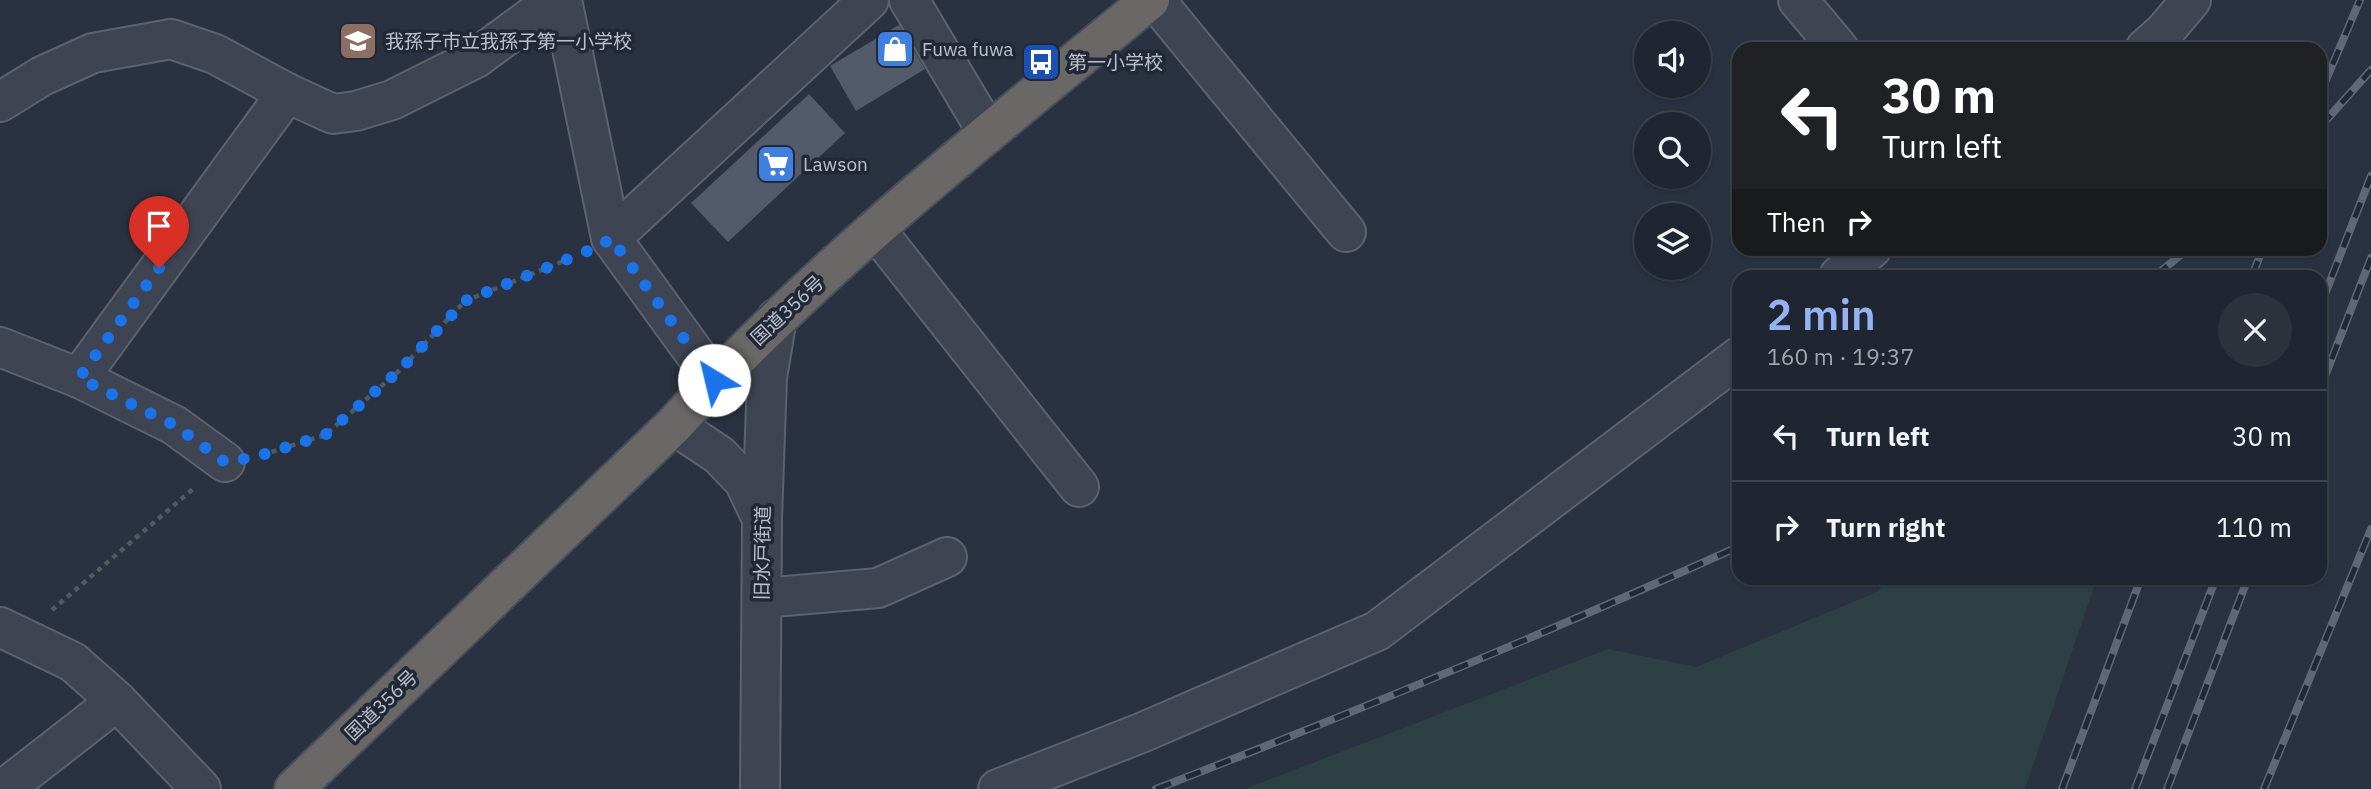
<!DOCTYPE html>
<meta charset="utf-8">
<style>
:root{--surface:#202631;--page:#2d323d;--text:#f1f3f6;--muted:#a2a5ab;--line:#3d434d;--accent:#95b2f1}
body{margin:0;font-family:"IBM Plex Sans","Noto Sans JP",sans-serif;background:var(--page);color:var(--text);height:100vh;display:flex;flex-direction:column;font-size:26px;white-space:nowrap}
*{box-sizing:border-box;margin:0}
p{font-size:23px;color:var(--muted)}
.icon{flex:none;width:38px;height:38px;fill:none;stroke:currentColor;stroke-width:2;stroke-linecap:round;stroke-linejoin:round}
.map{position:relative;flex:1;overflow:hidden}
.drawer{position:absolute;left:1732px;top:270px;width:595px;height:315px;display:flex;flex-direction:column;background:var(--surface);border-radius:21px;box-shadow:0 2px 5px #0004,0 0 0 2px var(--line)}
.drawer>*{flex:none}
.hud{position:absolute;left:1732px;top:42px;width:595px;height:214px;border-radius:21px;box-shadow:0 2px 5px #0004,0 0 0 2px var(--line);background:#202124;color:#fff;overflow:hidden}
.buttons{position:absolute;left:1634px;top:21px;display:grid;gap:14px}
.buttons a{display:grid;place-items:center;width:77px;height:77px;border-radius:50%;background:var(--surface);box-shadow:0 2px 5px #0004,0 0 0 2px var(--line);font-size:35px}
.pin{position:absolute;display:grid;place-items:center;width:60px;height:60px;color:#fff;margin:-72px -30px;border-radius:50% 50% 50% 0;rotate:-45deg;box-shadow:0 0 7px #0007}
.pin .icon{rotate:45deg}
.me{position:absolute;width:77px;margin:-38px;rotate:324deg;stroke-linejoin:round;filter:drop-shadow(0 0 5px #0008)}
.turn{display:flex;align-items:center;gap:24px;height:147px;padding:0 35px;font-size:32px}
.turn .icon{width:91px;height:91px;stroke-width:2.5}
.turn b{display:block;font-size:49px;line-height:60px}
.then{display:flex;align-items:center;height:66px;padding:0 35px;background:#0003;gap:14px;font-size:26px}
.round{display:grid;place-items:center;flex:none;width:74px;height:74px;border-radius:37px;background:var(--page)}
.overview{display:flex;align-items:center;justify-content:space-between;height:119px;padding:0 35px}
h1{font-size:42px;font-weight:600;line-height:52px;color:var(--accent)}
ul{padding:0;list-style:none}
li{display:flex;align-items:center;gap:21px;height:91px;padding:0 35px;border-top:2px solid var(--line)}
li div{flex:1}
li b{display:block;font-size:26px}
li em{font-style:normal}
.map>svg:first-child{display:block}
.green{fill:#2d4043}
.building{fill:#535b6b}
.lines{fill:none;stroke-linecap:round;stroke-linejoin:round}
.minor-casing{stroke:#5c626e;stroke-width:42}
.tertiary-casing{stroke:#5c626e;stroke-width:42}
.trunk-casing{stroke:#484f5b;stroke-width:42}
.path{stroke:#4c5d61;stroke-width:4.5;stroke-dasharray:5 5;stroke-linecap:butt}
.minor{stroke:#3e4451;stroke-width:38}
.tertiary{stroke:#3e4451;stroke-width:38}
.trunk{stroke:#696866;stroke-width:38}
.rail-casing{stroke:#606877;stroke-width:8}
.rail{stroke:#222936;stroke-width:5;stroke-dasharray:16;stroke-linecap:butt}
.route{stroke:#1a73e8;stroke-width:12;stroke-dasharray:0 21.6}
.labels{text-anchor:middle;dominant-baseline:central;stroke-width:7;stroke-linejoin:round;paint-order:stroke}
.poi-label{font-size:19px;fill:#bbc0cb;stroke:#222936;text-anchor:start}
.street-label{font-size:19px;fill:#bbc0cb;stroke:#222936}
</style>
<div class="map">
<svg width="2371" height="789" viewBox="0 0 2371 789">
<rect width="100%" height="100%" fill="#2a3241"/>
<polygon class="green" points="1889,578 2097,578 2025,789 1245,789 1608,649 1696,667 1877,592"/>
<g class="building">
<polygon points="899,25 925,69 856,111 830,66"/>
<polygon points="809,94 845,133 728,242 691,203"/>
</g>
<g class="lines">
<defs>
<g id="minor">
<polyline points="562,0 611,238 714,380"/>
<polyline points="909,0 988,133"/>
<polyline points="1155,0 1346,232"/>
<polyline points="1798,0 1839,49"/>
<polyline points="2145,49 2164,32 2191,0"/>
<polyline points="0,102 42,76 93,53 171,39 215,54 287,93 333,114 356,111 392,100 476,58 555,0"/>
<polyline points="875,229 1079,487"/>
<polyline points="611,238 869,0"/>
<polyline points="1839,276 1872,248"/>
<polyline points="0,347 79,378 174,425 225,462"/>
<polyline points="79,378 287,93"/>
<polyline points="674,425 719,455 744,481 762,519"/>
<polyline points="762,598 878,588 947,557"/>
<polyline points="0,627 73,662 117,701 201,789"/>
<polyline points="4,789 117,701"/>
<polyline points="998,789 1141,733 1377,631 1740,356"/>
</g>
<polyline id="tertiary" points="760,789 762,519 767,377 777,318"/>
<path id="trunk" d="M294,789L674,425C817,267 986,135 1150,0"/>
</defs>
<use href="#minor" class="minor-casing"/>
<use href="#tertiary" class="tertiary-casing"/>
<use href="#trunk" class="trunk-casing"/>
<g class="path">
<polyline points="262,455 325,435 400,370 465,301 576,256"/>
<polyline points="52,610 194,488"/>
</g>
<use href="#minor" class="minor"/>
<use href="#tertiary" class="tertiary"/>
<use href="#trunk" class="trunk"/>
<defs>
<g id="rail">
<polyline points="2320,94 2360,0"/>
<polyline points="2320,127 2371,70"/>
<polyline points="2155,276 2189,248"/>
<polyline points="2252,276 2263,248"/>
<polyline points="2320,307 2371,176"/>
<polyline points="2320,389 2371,258"/>
<path d="M1156,789C1353,713 1547,633 1740,546"/>
<polyline points="2062,789 2141,578"/>
<polyline points="2135,789 2216,578"/>
<polyline points="2167,789 2248,578"/>
<polyline points="2264,789 2371,529"/>
</g>
</defs>
<use href="#rail" class="rail-casing"/>
<use href="#rail" class="rail"/>
</g>
<g class="lines">
<polyline class="route" points="159,268 79,378 174,425 225,462 255,457 325,435 400,370 465,301 600,246 611,238 714,380"/>
</g>
<defs>
<symbol id="school-square" viewBox="-11 -11 22 22"><rect x="-9" y="-9" width="18" height="18" rx="4" fill="#8d6e63" stroke="#222936"/><path d="M0-5L7-2L0 1L-7-2ZM-4 1L0 2.5L4 1V4Q0 6-4 4Z" fill="#fff"/></symbol>
<symbol id="shop-square" viewBox="-11 -11 22 22"><rect x="-9" y="-9" width="18" height="18" rx="4" fill="#3f7fe0" stroke="#222936"/><path d="M-5-2.5h2.3a2.7 3.5 0 0 1 5.4 0H5L5.5 6h-11ZM-1.5-2.5h3a1.5 2.3 0 0 0-3 0Z" fill="#fff"/></symbol>
<symbol id="bus-square" viewBox="-11 -11 22 22"><rect x="-9" y="-9" width="18" height="18" rx="4" fill="#1a4fb4" stroke="#222936"/><path d="M-5-6H5V4H4V6H2V4H-2V6H-4V4H-5ZM-3.5-4V0h7V-4ZM-3.5 1.2v1.5H-2V1.2ZM2 1.2v1.5H3.5V1.2Z" fill="#fff"/></symbol>
<symbol id="supermarket-square" viewBox="-11 -11 22 22"><rect x="-9" y="-9" width="18" height="18" rx="4" fill="#3f7fe0" stroke="#222936"/><path d="M-6-5.5h2.5l.6 2H6L4.5 2H-2.5L-4.4-4H-6ZM-1.5 3.2a1.3 1.3 0 1 0 .1 0ZM3 3.2a1.3 1.3 0 1 0 .1 0Z" fill="#fff"/></symbol>
</defs>
<g fill-rule="evenodd">
<use href="#school-square" x="336" y="19" width="44" height="44"/>
<use href="#shop-square" x="873" y="27" width="44" height="44"/>
<use href="#bus-square" x="1019" y="40" width="44" height="44"/>
<use href="#supermarket-square" x="754" y="142" width="44" height="44"/>
</g>
<g class="labels">
<g class="poi-label">
<text x="385" y="41">我孫子市立我孫子第一小学校</text>
<text x="922" y="49">Fuwa fuwa</text>
<text x="1068" y="62">第一小学校</text>
<text x="803" y="164">Lawson</text>
</g>
<g class="street-label">
<text transform="translate(787 310) rotate(-43)">国道356号</text>
<text transform="translate(762 553) rotate(-89)">旧水戸街道</text>
<text transform="translate(381 705) rotate(-44)">国道356号</text>
</g>
</g>
</svg>
<div class="buttons">
<a><svg class="icon" aria-label="sound" viewBox="0 0 24 24"><path d="M4 9h4l5-4v14l-5-4H4zM17 9q2 3 0 6"/></svg></a>
<a><svg class="icon" aria-label="search" viewBox="0 0 24 24"><circle cx="10" cy="10" r="6"/><path d="M15 15l6 6"/></svg></a>
<a><svg class="icon" aria-label="layers" viewBox="0 0 24 24"><path d="M12 4l9 5-9 5-9-5zM3 14l9 5 9-5"/></svg></a>
</div>
<div class="pin" style="left:159px;top:268px;background:#d93025"><svg class="icon" aria-label="arrive" viewBox="0 0 24 24"><path d="M6 21V4h12l-3 4 3 4H6"/></svg></div>
<svg class="me" style="left:714px;top:380px" viewBox="-20 -20 40 40"><circle r="19" fill="#fff"/><path d="M0-13L10 11 0 6-10 11z" fill="#1a73e8"/></svg>
<div class="hud">
<div class="turn"><svg class="icon" aria-label="left" viewBox="0 0 24 24"><path d="M17 20v-9H6M10 6l-5 5 5 5"/></svg><div><b>30 m</b>Turn left</div></div>
<div class="then">Then<svg class="icon" aria-label="right" viewBox="0 0 24 24"><path d="M7 20v-9h11M14 6l5 5-5 5"/></svg></div>
</div>
<section class="drawer">
<div class="overview"><div><h1>2 min</h1><p>160 m · 19:37</p></div><a class="round"><svg class="icon" aria-label="close" viewBox="0 0 24 24"><path d="M6 6l12 12M18 6L6 18"/></svg></a></div>
<ul>
<li><svg class="icon" aria-label="left" viewBox="0 0 24 24"><path d="M17 20v-9H6M10 6l-5 5 5 5"/></svg><div><b>Turn left</b></div><em>30 m</em></li>
<li><svg class="icon" aria-label="right" viewBox="0 0 24 24"><path d="M7 20v-9h11M14 6l5 5-5 5"/></svg><div><b>Turn right</b></div><em>110 m</em></li>
</ul>
</section>
</div>
